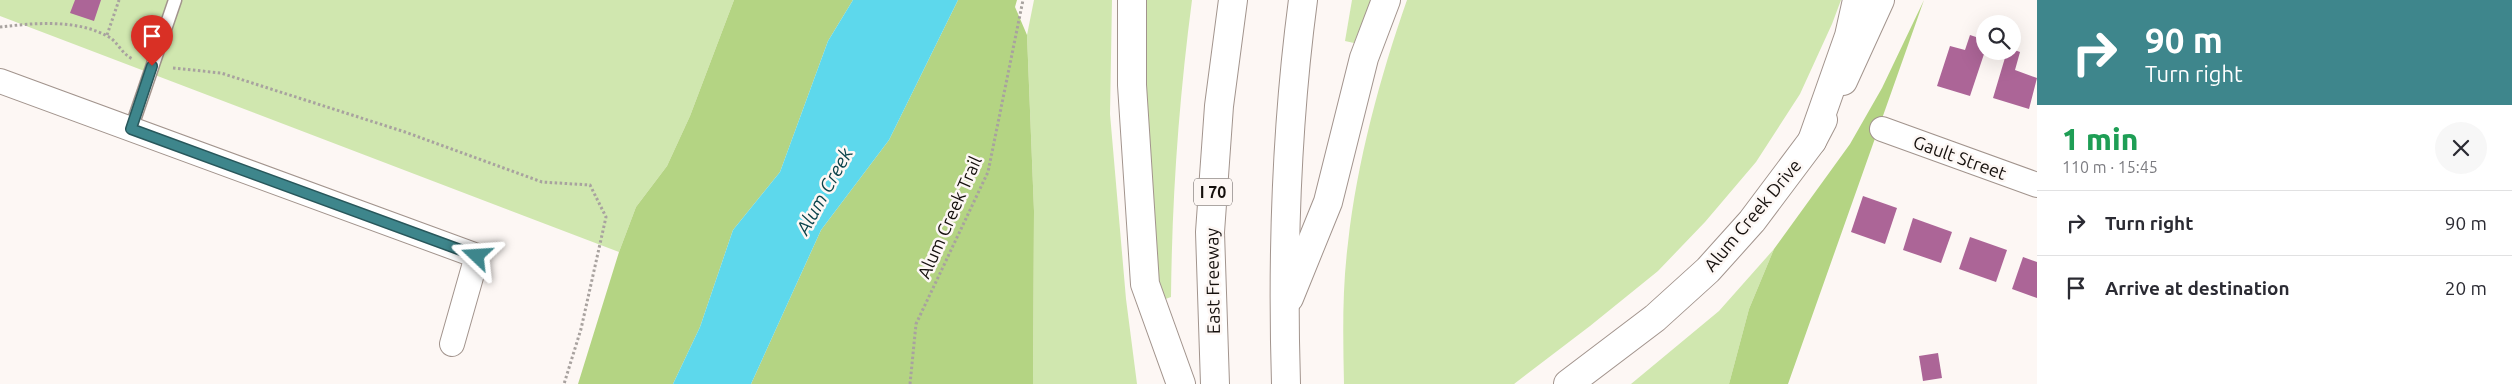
<!DOCTYPE html>
<meta charset="utf-8">
<style>
:root{--surface:#fff;--page:#f7f7f7;--text:#2b2b33;--muted:#7c7c81;--line:#e1e1e2}
body{margin:0;font-family:Ubuntu,sans-serif;background:var(--page);color:var(--text);height:100vh;display:flex;flex-direction:column;font-size:19px;white-space:nowrap}
*{box-sizing:border-box;margin:0}
p{font-size:16px;color:var(--muted)}
.icon{flex:none;width:28px;height:28px;fill:none;stroke:currentColor;stroke-width:2;stroke-linecap:round;stroke-linejoin:round}
.map{position:relative;flex:1;overflow:hidden}
.sheet{display:flex;flex-direction:column;background:var(--surface);width:475px}
.sheet>*{flex:none}
.guide{background:#3e868c;color:#fff;overflow:hidden}
.tools{position:absolute;left:1976px;top:15px;display:grid;gap:10px}
.tools a{display:grid;place-items:center;width:45px;height:45px;border-radius:50%;background:var(--surface);box-shadow:0 5px 20px #0002;font-size:25px}
.pin{position:absolute;display:grid;place-items:center;width:42px;height:42px;color:#fff;margin:-51px -21px;border-radius:50% 50% 50% 0;rotate:-45deg;box-shadow:0 0 5px #0007}
.pin .icon{rotate:45deg}
.me{position:absolute;width:55px;margin:-28px;rotate:290deg;stroke-linejoin:round;filter:drop-shadow(0 0 4px #0008)}
.turn{display:flex;align-items:center;gap:18px;height:105px;padding:0 25px;font-size:22px}
.turn .icon{width:65px;height:65px;stroke-width:2.5}
.turn b{display:block;font-size:35px;line-height:42px}
.round{display:grid;place-items:center;flex:none;width:52px;height:52px;border-radius:26px;background:var(--page)}
.summary{display:flex;align-items:center;justify-content:space-between;height:85px;padding:0 25px}
h1{font-size:30px;font-weight:800;line-height:38px;color:#1e9e55}
ul{padding:0;list-style:none}
li{display:flex;align-items:center;gap:15px;height:65px;padding:0 25px;border-top:1px solid var(--line)}
li div{flex:1}
li b{display:block;font-size:19px}
li em{font-style:normal}
main{display:flex;flex:1;min-height:0}
.map>svg:first-child{display:block}
.green{fill:#d0e7af}
.forest{fill:#b4d483}
.water{fill:#5dd8ec}
.building{fill:#ac6597}
.lines{fill:none;stroke-linecap:round;stroke-linejoin:round}
.lane-casing{stroke:#a2948d;stroke-width:15}
.street-casing{stroke:#a2948d;stroke-width:26}
.primary-casing{stroke:#a2948d;stroke-width:30}
.highway-casing{stroke:#a2948d;stroke-width:30}
.path{stroke:#a8a29f;stroke-width:3;stroke-dasharray:2.5 2.5;stroke-linecap:butt}
.lane{stroke:#fff;stroke-width:12}
.street{stroke:#fff;stroke-width:24}
.primary{stroke:#fff;stroke-width:28}
.highway{stroke:#fff;stroke-width:28}
.route-casing{stroke:#28575b;stroke-width:12}
.route{stroke:#3e868c;stroke-width:9}
.labels{text-anchor:middle;dominant-baseline:central;stroke-width:5;stroke-linejoin:round;paint-order:stroke}
.shield{fill:#fdf7f4;stroke:#5b5552;stroke-width:1}
.shield-label{font-size:16px;font-weight:bold;fill:#15100d}
.street-label{font-size:18px;fill:#15100d;stroke:#fdf7f4}
.water-label{font-size:19px;font-style:italic;fill:#0b444c;stroke:#fdf7f4}
</style>
<main>
<div class="map">
<svg width="2037" height="384" viewBox="0 0 2037 384">
<rect width="100%" height="100%" fill="#fdf7f4"/>
<g class="green">
<polygon points="0,0 734,0 690,116 667,166 636,207 619,252 0,16"/>
<polygon points="1034,0 1112,0 1110,114 1126,299 1137,384 1033,384 1034,211 1027,35"/>
<path d="M1145,0H1192C1179,99 1172,197 1171,297L1160,301C1151,201 1141,101 1145,0Z"/>
<polygon points="1352,0 1371,0 1354,43 1345,41"/>
<path d="M1407,0H1841L1832,24L1800,94L1756,162L1705,222L1658,271L1590,326L1514,384H1344C1343,337 1342,290 1348,243C1357,162 1380,77 1407,0Z"/>
<polygon points="1774,249 1749,309 1729,384 1631,384 1719,311"/>
</g>
<g class="forest">
<polygon points="734,0 853,0 828,41 780,172 733,230 700,327 673,384 578,384 619,252 636,207 667,166 690,116"/>
<polygon points="958,0 1017,0 1015,7 1027,35 1034,211 1033,384 751,384 821,230 889,140"/>
<polygon points="1924,0 1788,384 1729,384 1749,309 1774,249 1850,144 1882,88"/>
</g>
<polygon class="water" points="853,0 958,0 889,140 821,230 751,384 673,384 700,327 733,230 780,172 828,41"/>
<g class="building">
<polygon points="75,0 101,0 94,21 70,13"/>
<polygon points="1970,35 1985,40 1985,51 1970,96 1937,86 1950,46 1965,50"/>
<polygon points="2012,49 2020,52 2015,70 2037,78 2029,109 1993,98 2007,51 2012,51"/>
<polygon points="1863,196 1897,208 1885,244 1851,232"/>
<polygon points="1913,218 1952,232 1941,263 1903,250"/>
<polygon points="1970,237 2007,250 1996,282 1959,269"/>
<polygon points="2023,257 2037,262 2037,298 2012,289"/>
<polygon points="1938,353 1942,378 1923,381 1919,356"/>
</g>
<g class="lines">
<defs>
<polyline id="lane" points="131,129 175,0"/>
<g id="street">
<polyline points="0,81 477,256 452,344"/>
<polyline points="1882,129 2037,185"/>
</g>
<g id="primary">
<polyline points="1843,81 1880,0"/>
<polyline points="1568,384 1655,318 1708,270 1752,221 1812,141 1823,120"/>
</g>
<g id="highway">
<polyline points="1132,0 1132,85 1145,284 1181,384"/>
<polyline points="1812,141 1849,36 1857,0"/>
<polyline points="1289,298 1328,202 1364,58 1386,0"/>
<polyline points="1215,384 1210,232 1219,106 1233,0"/>
<path d="M1286,384C1282,255 1286,128 1303,0"/>
</g>
</defs>
<use href="#lane" class="lane-casing"/>
<use href="#street" class="street-casing"/>
<use href="#primary" class="primary-casing"/>
<use href="#highway" class="highway-casing"/>
<g class="path">
<path d="M0,27C34,23 76,19 107,36C118,41 121,54 133,59"/>
<polyline points="107,35 119,0"/>
<polyline points="173,68 221,73 405,132 542,182 590,185 606,217 581,329 564,384"/>
<polyline points="910,384 916,324 988,172 1023,0"/>
</g>
<use href="#lane" class="lane"/>
<use href="#street" class="street"/>
<use href="#primary" class="primary"/>
<use href="#highway" class="highway"/>
</g>
<g class="lines">
<defs>
<polyline id="route" points="152,66 131,129 477,256"/>
</defs>
<use href="#route" class="route-casing"/>
<use href="#route" class="route"/>
</g>
<g class="labels">
<rect class="shield" x="1194" y="178.5" width="38" height="27" rx="4"/>
<g class="shield-label">
<text x="1213" y="192">I 70</text>
</g>
<g class="street-label">
<text transform="translate(1960 157) rotate(20)">Gault Street</text>
<text transform="translate(1752 215) rotate(-50)">Alum Creek Drive</text>
<text transform="translate(949 217) rotate(-66)">Alum Creek Trail</text>
<text transform="translate(1212 281) rotate(-91)">East Freeway</text>
</g>
<g class="water-label">
<text transform="translate(824 191) rotate(-61)">Alum Creek</text>
</g>
</g>
</svg>
<div class="tools">
<a><svg class="icon" aria-label="search" viewBox="0 0 24 24"><circle cx="10" cy="10" r="6"/><path d="M15 15l6 6"/></svg></a>
</div>
<div class="pin" style="left:152px;top:66px;background:#d93025"><svg class="icon" aria-label="arrive" viewBox="0 0 24 24"><path d="M6 21V4h12l-3 4 3 4H6"/></svg></div>
<svg class="me" style="left:477px;top:256px" viewBox="-20 -20 40 40"><path d="M0-17L14 15 0 8-14 15z" fill="#3e868c" stroke="#fff" stroke-width="4"/></svg>
</div>
<section class="sheet">
<div class="guide">
<div class="turn"><svg class="icon" aria-label="right" viewBox="0 0 24 24"><path d="M7 20v-9h11M14 6l5 5-5 5"/></svg><div><b>90 m</b>Turn right</div></div>
</div>
<div class="summary"><div><h1>1 min</h1><p>110 m · 15:45</p></div><a class="round"><svg class="icon" aria-label="close" viewBox="0 0 24 24"><path d="M6 6l12 12M18 6L6 18"/></svg></a></div>
<ul>
<li><svg class="icon" aria-label="right" viewBox="0 0 24 24"><path d="M7 20v-9h11M14 6l5 5-5 5"/></svg><div><b>Turn right</b></div><em>90 m</em></li>
<li><svg class="icon" aria-label="arrive" viewBox="0 0 24 24"><path d="M6 21V4h12l-3 4 3 4H6"/></svg><div><b>Arrive at destination</b></div><em>20 m</em></li>
</ul>
</section>
</main>
